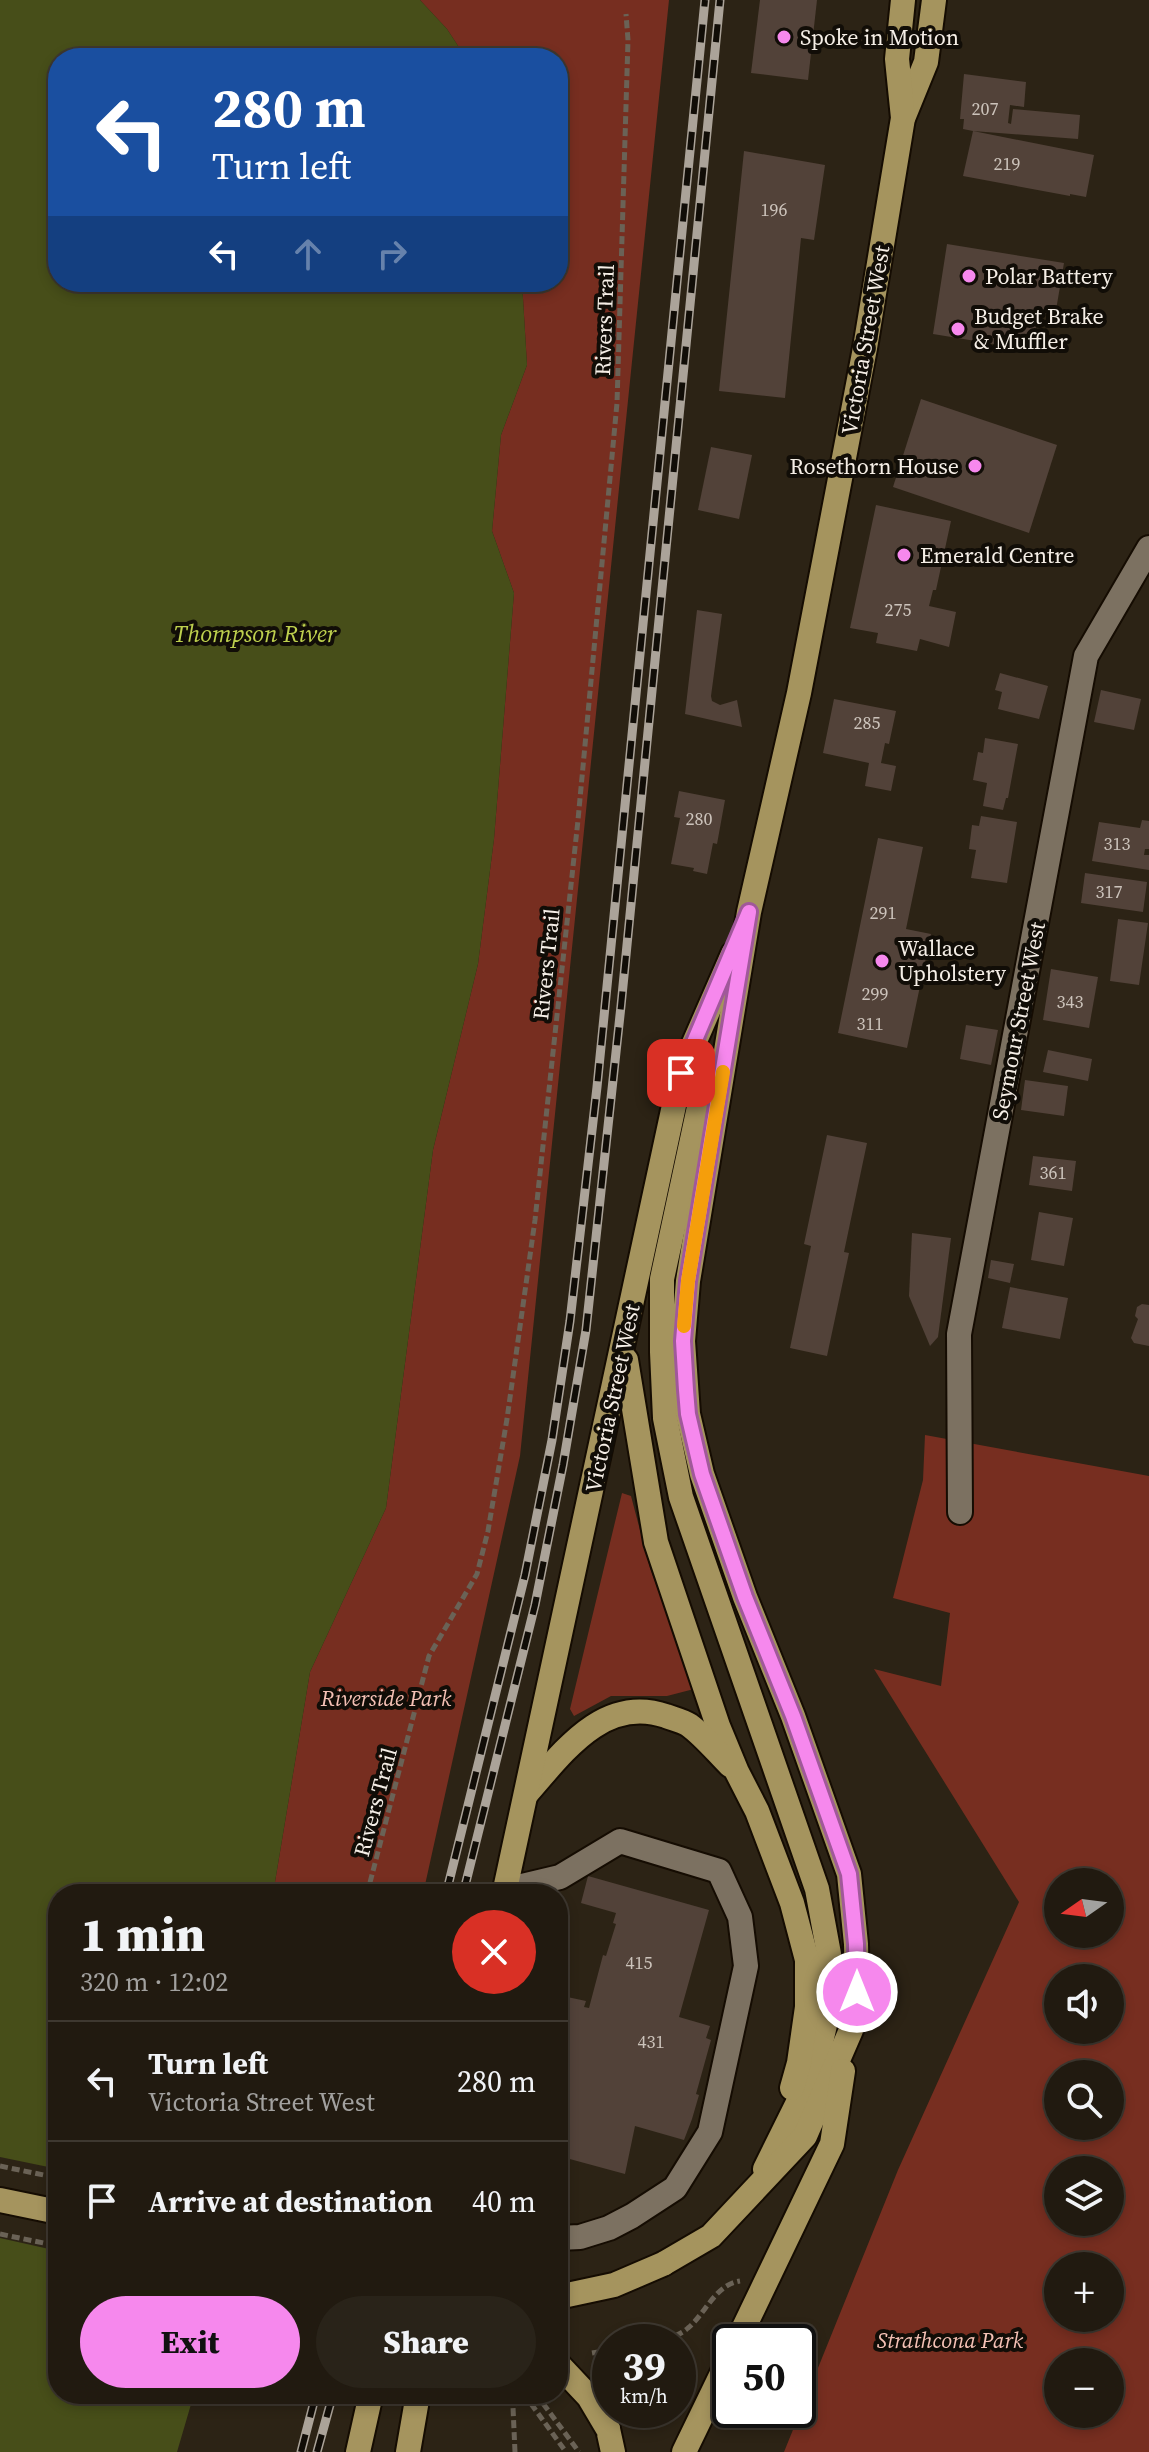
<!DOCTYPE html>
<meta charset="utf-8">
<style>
:root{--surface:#211a10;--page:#292319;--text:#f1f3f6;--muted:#a2a19f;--line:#3e3830;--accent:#f688ed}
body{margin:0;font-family:"Source Serif 4",serif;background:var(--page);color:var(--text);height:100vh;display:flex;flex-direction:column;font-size:30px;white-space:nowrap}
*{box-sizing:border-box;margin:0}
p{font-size:26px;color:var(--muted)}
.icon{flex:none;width:44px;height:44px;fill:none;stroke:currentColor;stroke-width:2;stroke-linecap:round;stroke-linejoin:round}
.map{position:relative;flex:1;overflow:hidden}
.side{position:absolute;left:48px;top:1884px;width:520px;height:520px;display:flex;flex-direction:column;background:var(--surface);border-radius:32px;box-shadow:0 4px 12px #0003,0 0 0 2px var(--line)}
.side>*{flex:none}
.guide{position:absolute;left:48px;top:48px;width:520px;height:244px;border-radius:32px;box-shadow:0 4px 12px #0003,0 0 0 2px var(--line);background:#1a4fa0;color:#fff;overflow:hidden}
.needle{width:52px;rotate:256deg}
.buttons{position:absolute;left:1044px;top:1868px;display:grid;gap:16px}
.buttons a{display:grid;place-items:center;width:80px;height:80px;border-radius:50%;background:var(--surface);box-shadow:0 4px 12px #0003,0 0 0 2px var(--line);font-size:40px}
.speed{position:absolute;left:592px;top:2324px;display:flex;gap:16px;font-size:40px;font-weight:700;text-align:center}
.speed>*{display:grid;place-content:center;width:104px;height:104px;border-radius:50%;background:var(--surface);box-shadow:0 4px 12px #0003,0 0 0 2px var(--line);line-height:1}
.speed small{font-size:20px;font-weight:400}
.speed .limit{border:4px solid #111;border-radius:12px;background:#fff;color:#111}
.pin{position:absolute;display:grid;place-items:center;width:68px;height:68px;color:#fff;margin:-34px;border-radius:16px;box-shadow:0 4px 12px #0006}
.me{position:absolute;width:88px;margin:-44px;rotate:0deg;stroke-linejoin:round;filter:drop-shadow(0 0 6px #0008)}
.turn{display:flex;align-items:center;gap:28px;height:168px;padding:0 32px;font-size:36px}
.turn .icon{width:104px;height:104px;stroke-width:2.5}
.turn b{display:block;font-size:56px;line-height:68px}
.lanes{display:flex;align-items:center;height:76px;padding:0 32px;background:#0003;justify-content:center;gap:40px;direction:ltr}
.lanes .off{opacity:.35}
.round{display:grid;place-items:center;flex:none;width:84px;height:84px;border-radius:42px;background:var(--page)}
.head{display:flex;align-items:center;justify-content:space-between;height:136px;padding:0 32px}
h1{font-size:48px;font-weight:800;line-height:60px}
.primary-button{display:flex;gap:16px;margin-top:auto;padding:16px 32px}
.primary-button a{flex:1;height:92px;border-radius:48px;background:var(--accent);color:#111;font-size:32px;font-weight:800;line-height:92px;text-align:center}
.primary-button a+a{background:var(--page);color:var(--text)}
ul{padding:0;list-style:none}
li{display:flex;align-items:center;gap:24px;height:120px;padding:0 32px;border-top:2px solid var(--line)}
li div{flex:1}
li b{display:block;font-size:30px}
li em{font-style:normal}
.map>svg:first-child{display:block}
.green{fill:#772e20;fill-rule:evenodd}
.water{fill:#474e19}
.pier{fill:#2c2315}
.building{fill:#524239}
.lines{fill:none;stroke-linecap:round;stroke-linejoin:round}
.minor-casing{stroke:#150c02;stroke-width:28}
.major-casing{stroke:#150c02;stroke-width:28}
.path{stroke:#6a6256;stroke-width:5;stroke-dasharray:8 4;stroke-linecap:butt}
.minor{stroke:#7c7161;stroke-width:24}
.major{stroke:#a5945e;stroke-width:24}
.rail-casing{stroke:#aba399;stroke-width:9}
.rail{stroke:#110d07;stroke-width:6;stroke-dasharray:18;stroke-linecap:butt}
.major-bridge-casing{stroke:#150c02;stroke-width:28;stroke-linecap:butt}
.major-bridge{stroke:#a5945e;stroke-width:24}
.route-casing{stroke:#a0589a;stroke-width:20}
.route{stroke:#f688ed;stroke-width:14}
.slow{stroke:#f59e0b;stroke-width:14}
.poi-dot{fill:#f688ed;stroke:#110d07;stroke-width:3}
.labels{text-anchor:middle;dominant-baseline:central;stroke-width:8;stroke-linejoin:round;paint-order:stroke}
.number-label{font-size:18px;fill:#ccc3bb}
.poi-label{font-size:22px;fill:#f5eee6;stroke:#110d07;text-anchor:start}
.street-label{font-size:22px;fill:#f5eee6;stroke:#110d07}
.park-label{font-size:22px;font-style:italic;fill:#f5c1b5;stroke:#110d07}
.water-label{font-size:24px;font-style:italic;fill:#bed04e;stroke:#110d07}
</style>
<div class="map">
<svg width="1149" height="2452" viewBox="0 0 1149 2452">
<rect width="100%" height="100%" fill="#2c2315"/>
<g class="green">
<polygon points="420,0 669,0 520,1456 423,1894 273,1894 310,1672 386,1508 433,1150 478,964 494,839 514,593 492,531 501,435 527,365 522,282 558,282 558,58 466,58 447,29"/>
<path d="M925,1435L1149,1476V2452H784L898,2170L1019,1902L874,1669L941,1686L950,1613L893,1598L923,1480ZM1058,1882H1110V1934H1058ZM1058,1978H1110V2030H1058ZM1058,2074H1110V2126H1058ZM1058,2170H1110V2222H1058ZM1058,2266H1110V2318H1058ZM1058,2362H1110V2414H1058Z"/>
<polygon points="622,1493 631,1496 650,1568 694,1689 667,1696 611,1696 574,1716 570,1709"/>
</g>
<polygon class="water" points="0,0 420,0 447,29 466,58 58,58 58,282 522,282 527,365 501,435 492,531 514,593 494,839 478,964 433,1150 386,1508 310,1672 273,1894 58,1894 58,2394 194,2394 177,2452 0,2452"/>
<polygon class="pier" points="0,2157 58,2169 58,2251 0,2238"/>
<g class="building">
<polygon points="760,0 817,0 808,80 751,73"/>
<polygon points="964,74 1026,82 1024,107 1010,105 1008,123 1011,124 1013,109 1080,115 1078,139 973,131 1094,155 1086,197 1070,194 1070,196 963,176 973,131 963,129 964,119 960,119"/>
<polygon points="744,151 825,165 814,240 801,238 785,398 719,391"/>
<polygon points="947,244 1064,263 1055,316 1039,313 1031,350 933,334"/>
<polygon points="921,399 1057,445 1029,533 893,487"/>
<polygon points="711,447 752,455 739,519 698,510"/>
<polygon points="876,505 951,521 936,590 933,590 929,606 956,612 949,647 920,639 917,651 876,643 878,633 850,628"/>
<polygon points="697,610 722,614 711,696 712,701 720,705 737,700 742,727 685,714"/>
<polygon points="1000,673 1048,686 1039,719 998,709 1002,692 995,690"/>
<polygon points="1101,690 1141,699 1134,730 1094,722"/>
<polygon points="834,699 896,711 889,744 885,743 881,763 896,766 891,791 865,786 869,763 823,753"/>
<polygon points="985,738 1018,744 1008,798 1006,798 1003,810 983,806 987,783 973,780 978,752 983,753"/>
<polygon points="679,791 725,800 717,844 713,843 707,874 693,871 694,868 671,864 680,818 674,817"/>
<polygon points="981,816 1017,822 1007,883 971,878 976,850 969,849 972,825 979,826"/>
<polygon points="1142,820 1149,821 1149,849 1145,849 1144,855 1149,855 1149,870 1092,861 1099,822 1140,828"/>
<polygon points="878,838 923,847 906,929 931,934 907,1048 838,1033"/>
<polygon points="1085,873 1147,882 1143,912 1081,903"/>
<polygon points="1118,919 1148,923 1139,985 1110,981"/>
<polygon points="1051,969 1098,977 1089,1028 1043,1020"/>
<polygon points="966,1025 998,1030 991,1065 960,1059"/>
<polygon points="1048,1050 1092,1059 1088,1081 1043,1072"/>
<polygon points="1025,1080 1068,1086 1064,1116 1021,1110"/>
<polygon points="827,1135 867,1143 844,1252 849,1253 827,1356 790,1348 811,1246 804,1244"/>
<polygon points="1033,1156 1076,1161 1072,1191 1029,1185"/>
<polygon points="1039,1212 1073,1218 1064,1266 1031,1260"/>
<polygon points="912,1233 951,1238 938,1337 930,1346 909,1296"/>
<polygon points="991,1260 1014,1264 1010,1283 988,1278"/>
<polygon points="1010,1287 1068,1298 1060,1339 1002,1328"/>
<polygon points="1142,1304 1149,1305 1149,1346 1134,1343 1131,1338 1138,1319 1135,1316 1137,1307"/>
<polygon points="588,1876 709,1910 679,2017 710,2026 706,2038 711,2040 696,2094 699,2095 692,2119 684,2140 635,2126 625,2174 566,2158 558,2163 558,1995 586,2001 584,2007 589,2008 603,1955 606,1956 616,1924 613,1923 616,1913 581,1903"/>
</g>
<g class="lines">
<defs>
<g id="minor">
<polyline points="960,1512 959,1334 1086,656 1149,548"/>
<polyline points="505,1890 560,1877 620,1841 719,1871 740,1917 746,1966 710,2132 675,2188 632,2216 609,2228 580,2237 558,2238"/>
</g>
<g id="major">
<polyline points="904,116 926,62 934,0"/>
<polyline points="707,1070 662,1279 662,1352 665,1418 681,1497 817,1889 829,1954 828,2012 815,2068 765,2169"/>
<polyline points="626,1360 656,1542 718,1726 737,1772 757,1811 792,1903 807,1960 807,2007 799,2063 792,2088"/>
<path d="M528,1792C564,1751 604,1695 666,1716C674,1719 683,1721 689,1725C704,1736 717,1752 730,1765"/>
<polyline points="504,1894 681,1073 733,954"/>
<polyline points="0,2200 58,2212"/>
<polyline points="663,2264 711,2236 805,2136 851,2030 857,1992 856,1944 849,1874 793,1716 745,1597 702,1474 688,1414 683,1341 688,1281 749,912 799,693 865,348 903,118 897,59 903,0"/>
<polyline points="737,2342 832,2144 843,2071"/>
<polyline points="608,2429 613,2452"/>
<polyline points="358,2452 371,2394"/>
<polyline points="408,2452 418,2394"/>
<polyline points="684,2452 730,2357"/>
</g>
</defs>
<use href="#minor" class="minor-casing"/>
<use href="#major" class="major-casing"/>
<g class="path">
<polyline points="367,1894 429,1656 477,1574 488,1531 507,1419 535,1220 578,820 617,403 628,40 626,14"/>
<polyline points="0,2166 58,2178"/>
<polyline points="0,2234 58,2246"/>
<path d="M652,2342C665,2339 678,2337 688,2328C706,2313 715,2285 740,2281"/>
<polyline points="592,2353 610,2350"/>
<polyline points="524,2394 566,2452"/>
<polyline points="536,2394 579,2452"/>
<polyline points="515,2452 513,2407 523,2394"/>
</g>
<use href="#minor" class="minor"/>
<use href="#major" class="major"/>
<defs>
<g id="rail">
<polyline points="446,1894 525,1575 552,1440 570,1321 597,1087 705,0"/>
<polyline points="463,1894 535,1605 563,1465 586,1330 621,1006 720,0"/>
<polyline points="301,2452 316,2394"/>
<polyline points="317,2452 333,2394"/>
</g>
</defs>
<use href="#rail" class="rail-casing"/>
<use href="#rail" class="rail"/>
<defs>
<g id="major-bridge">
<polyline points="558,2297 614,2285 663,2264"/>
<polyline points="558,2364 589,2397 608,2429"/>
</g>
</defs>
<use href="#major-bridge" class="major-bridge-casing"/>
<use href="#major-bridge" class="major-bridge"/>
</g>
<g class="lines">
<defs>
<polyline id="route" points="681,1073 749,912 688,1281 683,1341 686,1390 688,1414 702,1474 745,1597 793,1716 849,1874 856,1944 857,1992"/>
</defs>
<use href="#route" class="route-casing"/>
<use href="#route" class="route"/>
<polyline class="slow" points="684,1326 688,1281 723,1072"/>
</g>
<g class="poi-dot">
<circle cx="784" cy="37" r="8"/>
<circle cx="969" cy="276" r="8"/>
<circle cx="958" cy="329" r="8"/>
<circle cx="975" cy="466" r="8"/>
<circle cx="904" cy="555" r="8"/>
<circle cx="882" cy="961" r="8"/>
</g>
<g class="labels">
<g class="number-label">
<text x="985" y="108">207</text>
<text x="1007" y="163">219</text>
<text x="774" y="209">196</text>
<text x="898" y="609">275</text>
<text x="867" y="722">285</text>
<text x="699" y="818">280</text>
<text x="1117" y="843">313</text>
<text x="1109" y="891">317</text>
<text x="883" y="912">291</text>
<text x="875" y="993">299</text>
<text x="1070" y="1001">343</text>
<text x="870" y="1023">311</text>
<text x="1053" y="1172">361</text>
<text x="639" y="1962">415</text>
<text x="651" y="2041">431</text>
</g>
<g class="poi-label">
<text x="800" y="37">Spoke in Motion</text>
<text x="985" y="276">Polar Battery</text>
<text x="974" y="316">Budget Brake<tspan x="974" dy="25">&amp; Muffler</tspan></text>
<text x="959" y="466" text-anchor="end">Rosethorn House</text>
<text x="920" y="555">Emerald Centre</text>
<text x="898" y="948">Wallace<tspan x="898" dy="25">Upholstery</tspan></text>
</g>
<g class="street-label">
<text transform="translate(604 320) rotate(-88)">Rivers Trail</text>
<text transform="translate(865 340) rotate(-80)">Victoria Street West</text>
<text transform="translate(546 964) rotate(-84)">Rivers Trail</text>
<text transform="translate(1018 1021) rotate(-79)">Seymour Street West</text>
<text transform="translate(612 1398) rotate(-78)">Victoria Street West</text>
<text transform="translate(375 1802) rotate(-75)">Rivers Trail</text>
</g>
<g class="park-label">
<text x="386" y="1698">Riverside Park</text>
<text x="950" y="2340">Strathcona Park</text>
</g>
<g class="water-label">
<text x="255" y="633">Thompson River</text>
</g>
</g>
</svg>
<div class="buttons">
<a><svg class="needle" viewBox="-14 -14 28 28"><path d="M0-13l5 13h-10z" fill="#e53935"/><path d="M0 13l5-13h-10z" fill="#a2a19f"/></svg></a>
<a><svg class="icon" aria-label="sound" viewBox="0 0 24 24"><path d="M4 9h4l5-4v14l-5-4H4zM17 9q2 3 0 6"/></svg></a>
<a><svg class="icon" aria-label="search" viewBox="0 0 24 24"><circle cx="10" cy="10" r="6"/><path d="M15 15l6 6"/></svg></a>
<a><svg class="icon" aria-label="layers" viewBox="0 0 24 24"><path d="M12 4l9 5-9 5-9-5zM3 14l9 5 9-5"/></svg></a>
<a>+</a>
<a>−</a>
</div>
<div class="speed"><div>39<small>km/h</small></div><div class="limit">50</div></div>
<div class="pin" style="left:681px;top:1073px;background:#d93025"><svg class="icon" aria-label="arrive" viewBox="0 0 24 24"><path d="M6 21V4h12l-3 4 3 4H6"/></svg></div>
<svg class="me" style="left:857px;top:1992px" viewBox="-20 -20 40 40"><circle r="17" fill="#f688ed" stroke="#fff" stroke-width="3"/><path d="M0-11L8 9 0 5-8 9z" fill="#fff"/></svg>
<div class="guide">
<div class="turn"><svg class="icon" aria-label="left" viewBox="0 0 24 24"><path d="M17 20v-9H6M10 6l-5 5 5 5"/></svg><div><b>280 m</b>Turn left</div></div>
<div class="lanes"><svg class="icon" aria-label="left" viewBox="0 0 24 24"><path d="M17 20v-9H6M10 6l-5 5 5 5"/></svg><svg class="icon off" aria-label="ahead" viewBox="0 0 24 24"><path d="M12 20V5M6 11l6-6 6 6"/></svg><svg class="icon off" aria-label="right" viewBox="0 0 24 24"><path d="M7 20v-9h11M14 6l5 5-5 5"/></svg></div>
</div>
<section class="side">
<div class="head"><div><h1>1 min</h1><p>320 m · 12:02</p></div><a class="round" style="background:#d93025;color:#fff"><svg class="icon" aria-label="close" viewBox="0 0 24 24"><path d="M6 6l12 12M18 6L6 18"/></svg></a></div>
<ul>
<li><svg class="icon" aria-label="left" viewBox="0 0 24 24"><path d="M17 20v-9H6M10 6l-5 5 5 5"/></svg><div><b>Turn left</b><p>Victoria Street West</p></div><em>280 m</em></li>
<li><svg class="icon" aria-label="arrive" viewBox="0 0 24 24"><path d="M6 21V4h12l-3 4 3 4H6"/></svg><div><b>Arrive at destination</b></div><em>40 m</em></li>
</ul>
<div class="primary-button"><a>Exit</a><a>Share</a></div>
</section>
</div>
